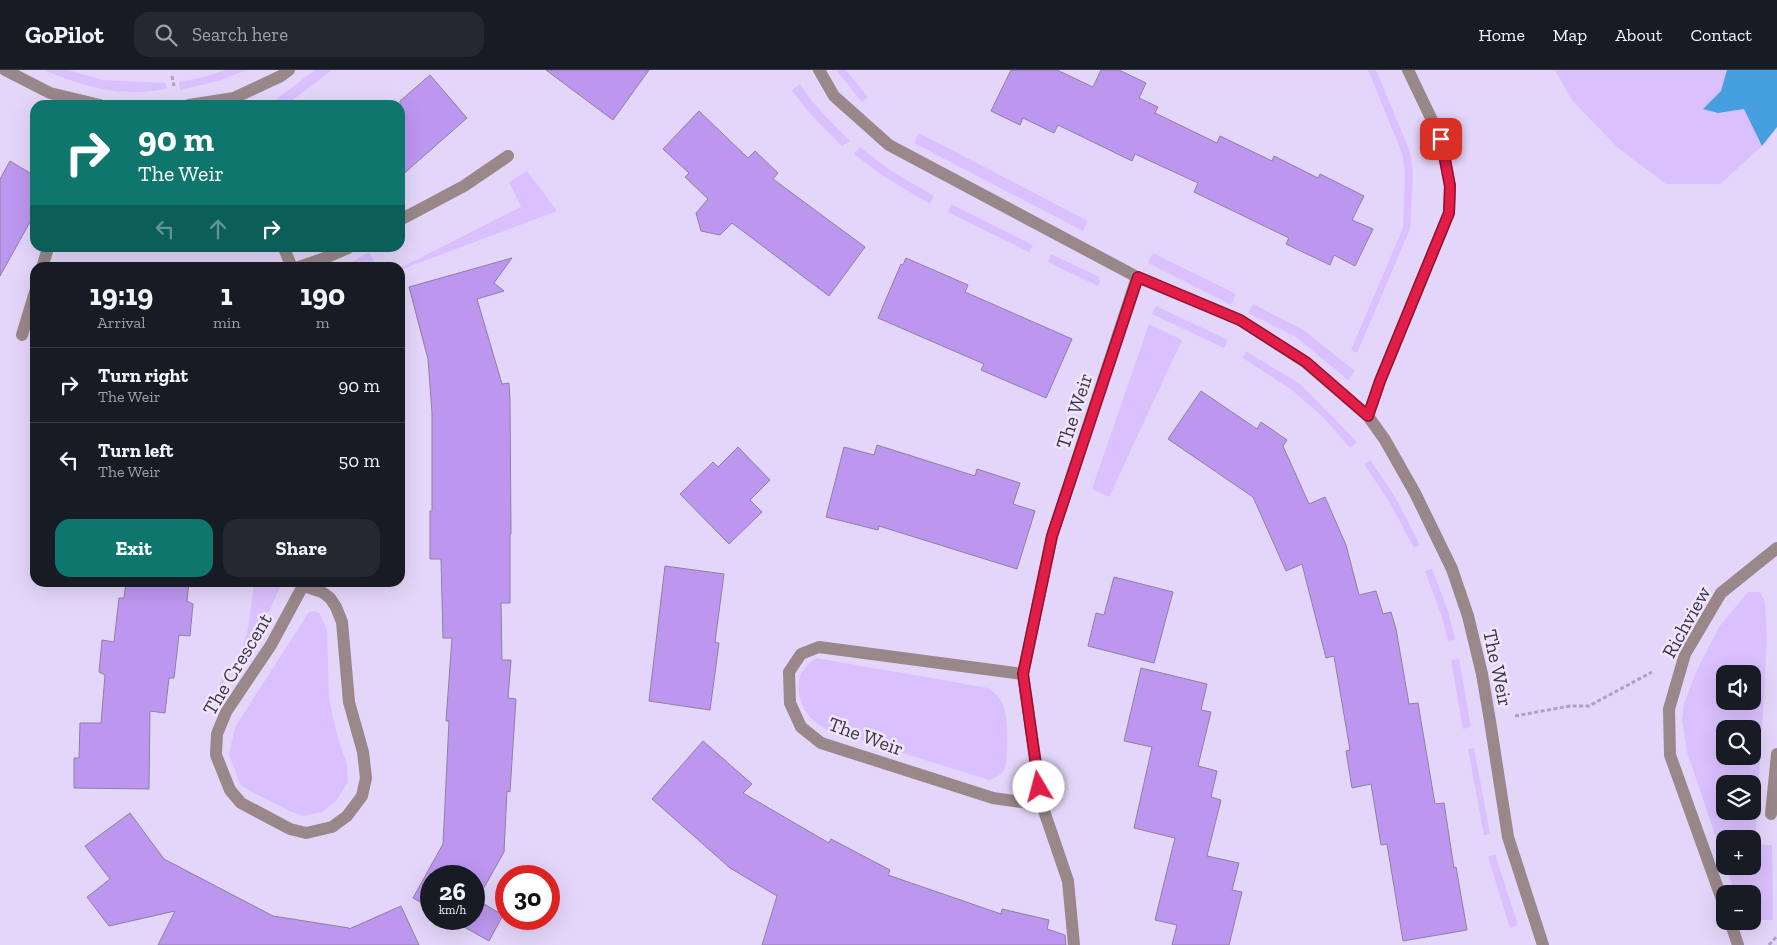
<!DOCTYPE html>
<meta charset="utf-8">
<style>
:root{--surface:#171b24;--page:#242831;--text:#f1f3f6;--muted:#9ea1a6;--line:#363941;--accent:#0f766e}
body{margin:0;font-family:"Zilla Slab",serif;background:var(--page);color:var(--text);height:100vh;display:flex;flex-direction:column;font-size:19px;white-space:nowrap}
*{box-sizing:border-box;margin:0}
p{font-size:16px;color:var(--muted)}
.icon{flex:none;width:28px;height:28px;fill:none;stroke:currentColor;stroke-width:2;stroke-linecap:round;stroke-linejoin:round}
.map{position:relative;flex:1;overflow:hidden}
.side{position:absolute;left:30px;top:192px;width:375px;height:325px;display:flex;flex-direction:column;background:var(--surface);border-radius:15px;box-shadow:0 5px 20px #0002}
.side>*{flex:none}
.banner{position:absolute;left:30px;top:30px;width:375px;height:152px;border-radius:15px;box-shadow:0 5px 20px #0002;background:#0f766e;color:#fff;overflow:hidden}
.fabs{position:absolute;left:1716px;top:595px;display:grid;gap:10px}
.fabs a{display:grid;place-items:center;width:45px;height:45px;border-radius:10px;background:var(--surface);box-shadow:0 5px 20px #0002;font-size:25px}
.speed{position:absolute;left:420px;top:795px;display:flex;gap:10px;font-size:25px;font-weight:700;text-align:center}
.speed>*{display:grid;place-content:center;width:65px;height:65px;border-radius:50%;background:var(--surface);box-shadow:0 5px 20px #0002;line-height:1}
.speed small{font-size:12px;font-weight:400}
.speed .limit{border:8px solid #d22;background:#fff;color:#111}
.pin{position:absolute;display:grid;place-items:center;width:42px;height:42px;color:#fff;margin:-21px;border-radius:10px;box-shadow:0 2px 8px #0006}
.me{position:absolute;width:55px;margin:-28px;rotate:352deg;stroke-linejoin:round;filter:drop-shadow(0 0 4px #0008)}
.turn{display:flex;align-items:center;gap:18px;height:105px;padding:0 25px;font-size:22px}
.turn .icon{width:65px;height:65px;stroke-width:2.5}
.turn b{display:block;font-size:35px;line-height:42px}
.lanes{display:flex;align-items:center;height:48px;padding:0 25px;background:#0003;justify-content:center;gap:25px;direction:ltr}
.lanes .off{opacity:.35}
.eta{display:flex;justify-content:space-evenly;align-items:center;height:85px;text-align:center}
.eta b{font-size:30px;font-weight:700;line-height:35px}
.action{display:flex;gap:10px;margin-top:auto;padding:10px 25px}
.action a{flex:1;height:58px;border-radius:15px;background:var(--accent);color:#fff;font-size:20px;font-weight:700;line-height:58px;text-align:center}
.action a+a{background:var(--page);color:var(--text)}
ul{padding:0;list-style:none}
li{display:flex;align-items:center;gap:15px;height:75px;padding:0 25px;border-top:1px solid var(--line)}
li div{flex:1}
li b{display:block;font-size:19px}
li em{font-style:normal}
header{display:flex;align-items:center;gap:30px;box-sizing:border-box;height:70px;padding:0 25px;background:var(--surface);border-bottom:1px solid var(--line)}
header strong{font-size:24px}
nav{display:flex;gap:28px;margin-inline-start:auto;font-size:18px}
.search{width:350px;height:45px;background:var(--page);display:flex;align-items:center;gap:12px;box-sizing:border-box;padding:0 18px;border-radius:15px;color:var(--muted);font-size:19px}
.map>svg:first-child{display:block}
.green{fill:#dac0fe;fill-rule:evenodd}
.water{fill:#459fe1}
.building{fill:#bd97ef;stroke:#8e80a1}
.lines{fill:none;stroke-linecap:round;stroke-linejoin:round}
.path{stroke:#aca1be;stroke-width:3;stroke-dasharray:4 2.5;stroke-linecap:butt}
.minor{stroke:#99878a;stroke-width:12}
.route-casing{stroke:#92132f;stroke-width:12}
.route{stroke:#e11d48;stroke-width:9}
.labels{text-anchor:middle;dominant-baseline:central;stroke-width:5;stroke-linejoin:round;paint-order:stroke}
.street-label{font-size:20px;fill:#3b3644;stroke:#efe6fc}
</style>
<header>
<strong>GoPilot</strong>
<div class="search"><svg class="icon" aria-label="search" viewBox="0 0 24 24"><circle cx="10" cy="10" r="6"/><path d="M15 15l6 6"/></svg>Search here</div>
<nav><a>Home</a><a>Map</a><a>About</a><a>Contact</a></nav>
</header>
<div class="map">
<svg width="1777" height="875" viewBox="0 0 1777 875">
<rect width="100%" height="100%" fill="#e4d6fa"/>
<g class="green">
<path d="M44,0H68L103,10L166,13L167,19C157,20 146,22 135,22C105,23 72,12 44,0Z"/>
<path d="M226,0H246C224,10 203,15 180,20L179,12L204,7Z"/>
<polygon points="315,0 332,0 286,35 270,34"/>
<polygon points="836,0 846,0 868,27 862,32"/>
<polygon points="1368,0 1376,0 1410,82 1413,102 1410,159 1357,283 1351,280 1403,158 1405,102 1402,83"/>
<polygon points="1555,0 1777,0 1777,57 1762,76 1720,114 1666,114 1618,78 1571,29"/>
<path d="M800,14C814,36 832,53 850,71L842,76C824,58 806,41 792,20Z"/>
<polygon points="919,63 1088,151 1083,161 914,73"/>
<polygon points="860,77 888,99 934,126 930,134 883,106 854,84"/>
<polygon points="527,101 557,141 400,200 400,198 521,137 509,112"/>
<polygon points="951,134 1033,175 1029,182 948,142"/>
<polygon points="369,182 377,197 343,197"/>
<polygon points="1153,183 1236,224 1231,235 1148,193"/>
<polygon points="1051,184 1099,207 1100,212 1098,216 1048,192"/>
<polygon points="1253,234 1302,259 1355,301 1348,310 1296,267 1248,243"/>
<polygon points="1156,236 1228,270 1224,278 1152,244"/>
<polygon points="1149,254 1182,270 1109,427 1092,419"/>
<polygon points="1246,281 1300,314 1330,344 1357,372 1350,378 1323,347 1292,320 1243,288"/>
<polygon points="1370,390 1395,427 1420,475 1414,478 1389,431 1364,394"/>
<polygon points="1432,499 1448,541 1455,569 1448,571 1441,544 1425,501"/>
<polygon points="254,513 281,515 263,555 216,623 222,608 240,584 248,559"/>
<path d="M1748,522H1760L1765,532L1767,570L1755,775H1772L1773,850H1753L1752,824H1735L1726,796H1752V769H1725V794L1687,682L1682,650L1684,634L1697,600L1719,557ZM1725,604H1752V631H1725ZM1725,659H1752V686H1725ZM1725,714H1752V741H1725Z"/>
<polygon points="314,541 319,543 327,560 329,628 336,661 347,695 348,712 337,730 322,742 303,746 292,742 241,716 229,684 235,657 309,542"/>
<path d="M816,588L988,618C994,622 1000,627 1003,635C1008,644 1009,691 1004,700C1000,706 995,708 989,710L826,659C822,656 816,654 813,650C801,639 794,617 802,602C805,596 811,592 816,588Z"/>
<polygon points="1459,589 1471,657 1463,659 1451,590"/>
<polygon points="1474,678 1490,764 1484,765 1468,679"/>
<polygon points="1495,784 1518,855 1510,858 1488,787"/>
</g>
<polygon class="water" points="1727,0 1777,0 1777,57 1762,76 1744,39 1718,43 1703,39 1721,21"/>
<g class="building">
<polygon points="546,0 649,0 613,50"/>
<polygon points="1011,0 1057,0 1093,17 1101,0 1119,0 1146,13 1139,28 1158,37 1155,43 1217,73 1220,66 1272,91 1274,86 1318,108 1320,104 1364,126 1352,150 1373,159 1355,196 1334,185 1330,195 1286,174 1289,168 1194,122 1198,113 1135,84 1132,91 1058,55 1054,63 1023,48 1020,55 991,41"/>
<polygon points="430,5 467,48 400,107 400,31"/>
<polygon points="699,41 748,88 755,81 778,103 773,109 865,177 829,226 732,153 720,165 701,161 696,143 708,129 685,107 689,103 663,79"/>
<polygon points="10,91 35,106 35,143 0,206 0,109"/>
<polygon points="512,188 494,213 504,221 477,229 502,314 509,313 510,331 511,464 510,464 510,533 501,533 502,590 511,590 508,628 516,629 510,722 507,721 504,782 477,830 503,845 489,871 450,849 474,849 474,806 431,806 431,838 413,828 443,774 449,651 446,651 452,568 443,568 441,489 430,489 430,441 432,441 432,343 428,289 409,217"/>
<polygon points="906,188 968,215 965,222 1072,269 1046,328 981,300 984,294 878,248 901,194 903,195"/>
<polygon points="1201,321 1257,359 1261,352 1287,370 1283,376 1309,434 1325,427 1346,475 1359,525 1376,521 1383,544 1391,542 1396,559 1409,634 1418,633 1435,734 1444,733 1454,798 1456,797 1467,860 1403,871 1387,774 1381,775 1371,714 1352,718 1346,681 1350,680 1334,586 1326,588 1302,494 1286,501 1253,427 1168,369"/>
<polygon points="877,375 975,406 977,399 1020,413 1013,434 1035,441 1017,499 879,456 878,460 826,447 844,377 874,385"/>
<polygon points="738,377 770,410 750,430 762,442 729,474 680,424 713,392 718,397"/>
<polygon points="665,496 724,504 715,572 719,573 710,640 649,631"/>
<polygon points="1114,507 1173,522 1154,593 1088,576 1096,543 1104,545"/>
<polygon points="126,512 189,512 187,531 193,534 190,566 179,565 174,608 169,608 165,643 150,641 149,719 74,718 74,688 79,688 80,653 101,653 105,605 99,602 102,570 114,572 119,528 124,528"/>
<polygon points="1141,598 1207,614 1201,640 1211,642 1198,696 1217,701 1211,727 1221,730 1207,786 1239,793 1232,820 1242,822 1229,875 1172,875 1177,855 1155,850 1175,768 1134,758 1152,677 1124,671"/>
<polygon points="703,671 752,714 743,723 829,773 831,769 890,800 888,805 1001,844 1002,839 1049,850 1047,859 1065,865 1066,875 762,875 777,826 730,798 652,729"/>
<polygon points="130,743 164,789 273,846 349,858 349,859 401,836 419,875 158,875 175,841 109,856 87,827 110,809 85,776"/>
</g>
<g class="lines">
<g class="path">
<polyline points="172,6 174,16"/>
<polyline points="1515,646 1570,636 1589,636 1652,602"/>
<polyline points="1769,875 1777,866"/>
</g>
<g class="minor">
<polyline points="5,0 50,23 100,35"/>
<polyline points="819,0 834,26 889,75 1137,207 1240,250 1305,292 1368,346 1385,370 1415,423 1452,499 1468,546 1482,604 1490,651 1508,767 1543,875"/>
<polyline points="189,35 234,28 281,6 289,0"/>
<polyline points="400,150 464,116 508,86"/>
<polyline points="284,178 292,198"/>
<polyline points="42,198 48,178"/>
<polyline points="296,198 325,188 348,178"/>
<polyline points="22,265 35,222"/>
<polyline points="1368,346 1380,311 1449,143 1450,116 1441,69 1408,0"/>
<polyline points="304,516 322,522 330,528 336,537 342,552 349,632 363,682 366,708 362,726 347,746 332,757 306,763 290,759 241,733 230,720 216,685 217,664 226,642 271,575 305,512"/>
<polyline points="1023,604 819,577 801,584 789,602 790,633 801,657 821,673 993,728 1042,735"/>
<polyline points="1771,744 1777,684"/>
<polyline points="1725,838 1670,685 1669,639 1685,584 1721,523 1777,478"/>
<polyline points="1730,851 1738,875"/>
<polyline points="1074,875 1068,811 1042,735 1023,604 1052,466 1137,207"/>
</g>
</g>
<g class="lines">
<defs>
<polyline id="route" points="1039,717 1023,604 1052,466 1138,207 1240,250 1306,292 1368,346 1380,311 1449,143 1450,116 1441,69"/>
</defs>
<use href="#route" class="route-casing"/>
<use href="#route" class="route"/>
</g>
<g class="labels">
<g class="street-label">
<text transform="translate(1074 341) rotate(-72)">The Weir</text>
<text transform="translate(1686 552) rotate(-61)">Richview</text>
<text transform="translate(237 594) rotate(-59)">The Crescent</text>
<text transform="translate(1498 598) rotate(78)">The Weir</text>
<text transform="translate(866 666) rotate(20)">The Weir</text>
</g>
</g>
</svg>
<div class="fabs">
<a><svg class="icon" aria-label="sound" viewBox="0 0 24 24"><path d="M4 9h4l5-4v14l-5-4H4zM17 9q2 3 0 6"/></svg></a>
<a><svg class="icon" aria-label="search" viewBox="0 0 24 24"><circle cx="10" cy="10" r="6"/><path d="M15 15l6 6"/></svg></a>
<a><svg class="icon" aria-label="layers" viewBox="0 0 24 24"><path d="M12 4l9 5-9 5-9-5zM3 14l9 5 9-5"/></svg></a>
<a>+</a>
<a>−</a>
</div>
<div class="speed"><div>26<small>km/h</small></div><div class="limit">30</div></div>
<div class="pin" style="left:1441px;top:69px;background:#d93025"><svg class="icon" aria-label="arrive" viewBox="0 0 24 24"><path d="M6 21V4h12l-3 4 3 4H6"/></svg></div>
<svg class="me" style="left:1039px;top:717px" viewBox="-20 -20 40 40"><circle r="19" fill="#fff"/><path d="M0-13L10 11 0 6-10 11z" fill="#e11d48"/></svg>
<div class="banner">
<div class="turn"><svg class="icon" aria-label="right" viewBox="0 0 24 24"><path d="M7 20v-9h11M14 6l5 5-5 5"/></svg><div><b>90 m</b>The Weir</div></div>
<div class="lanes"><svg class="icon off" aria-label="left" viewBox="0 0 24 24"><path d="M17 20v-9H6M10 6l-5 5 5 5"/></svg><svg class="icon off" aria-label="ahead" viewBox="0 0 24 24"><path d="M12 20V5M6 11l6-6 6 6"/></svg><svg class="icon" aria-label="right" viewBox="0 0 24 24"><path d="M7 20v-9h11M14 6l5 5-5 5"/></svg></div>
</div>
<section class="side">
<div class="eta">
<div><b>19:19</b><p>Arrival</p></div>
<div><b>1</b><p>min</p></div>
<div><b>190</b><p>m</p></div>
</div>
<ul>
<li><svg class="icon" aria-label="right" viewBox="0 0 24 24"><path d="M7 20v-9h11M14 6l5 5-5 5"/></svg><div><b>Turn right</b><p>The Weir</p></div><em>90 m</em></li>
<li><svg class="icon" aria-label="left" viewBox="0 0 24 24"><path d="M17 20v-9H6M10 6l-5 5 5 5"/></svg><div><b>Turn left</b><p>The Weir</p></div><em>50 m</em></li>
</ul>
<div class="action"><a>Exit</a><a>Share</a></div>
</section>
</div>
